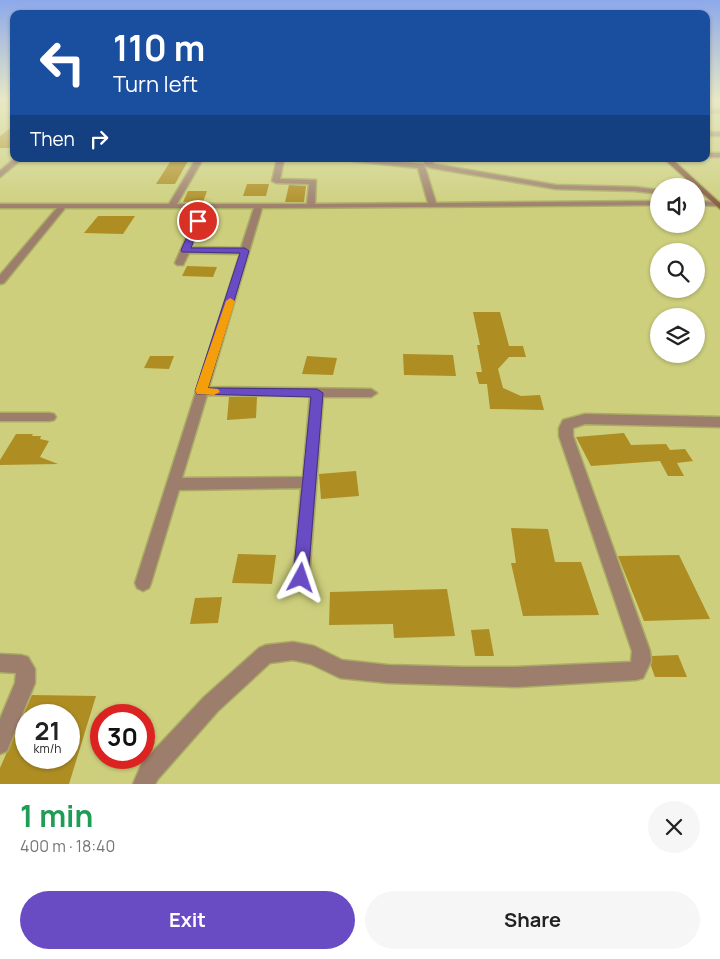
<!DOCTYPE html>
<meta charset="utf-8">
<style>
:root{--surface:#fff;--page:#f6f6f6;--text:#222;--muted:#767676;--accent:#694bc4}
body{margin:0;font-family:Manrope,sans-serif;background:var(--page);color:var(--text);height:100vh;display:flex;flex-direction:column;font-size:19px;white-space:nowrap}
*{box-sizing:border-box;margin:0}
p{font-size:16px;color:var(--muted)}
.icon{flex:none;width:28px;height:28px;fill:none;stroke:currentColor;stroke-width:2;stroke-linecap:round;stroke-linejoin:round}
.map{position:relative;height:784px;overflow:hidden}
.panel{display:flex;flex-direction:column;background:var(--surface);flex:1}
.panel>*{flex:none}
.guide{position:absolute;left:10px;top:10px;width:700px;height:152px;border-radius:10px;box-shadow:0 1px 4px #0004;background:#1a4fa0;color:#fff;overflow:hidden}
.buttons{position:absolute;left:650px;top:178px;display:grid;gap:10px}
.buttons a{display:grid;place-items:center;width:55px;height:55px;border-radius:50%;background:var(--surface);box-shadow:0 1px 4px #0004;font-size:25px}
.speed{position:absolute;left:15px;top:704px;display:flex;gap:10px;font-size:25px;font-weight:700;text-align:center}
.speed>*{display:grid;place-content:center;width:65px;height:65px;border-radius:50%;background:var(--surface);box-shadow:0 1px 4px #0004;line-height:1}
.speed small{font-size:12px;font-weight:400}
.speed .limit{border:8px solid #d22;background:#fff;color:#111}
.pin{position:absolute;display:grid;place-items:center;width:42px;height:42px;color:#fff;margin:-21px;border:2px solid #fff;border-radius:50%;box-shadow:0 1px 5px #0007}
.me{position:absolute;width:55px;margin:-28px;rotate:5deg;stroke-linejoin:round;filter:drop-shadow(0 0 4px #0008)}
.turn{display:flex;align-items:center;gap:18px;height:105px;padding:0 20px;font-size:22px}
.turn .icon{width:65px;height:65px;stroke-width:2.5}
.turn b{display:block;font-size:35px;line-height:42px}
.then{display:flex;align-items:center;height:48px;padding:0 20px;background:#0003;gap:10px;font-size:19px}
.round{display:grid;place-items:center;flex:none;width:52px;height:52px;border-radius:26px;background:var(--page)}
.headline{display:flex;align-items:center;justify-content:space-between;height:85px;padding:0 20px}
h1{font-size:30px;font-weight:700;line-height:38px;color:#1e9e55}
.button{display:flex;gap:10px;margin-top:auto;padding:10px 20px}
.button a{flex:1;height:58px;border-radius:30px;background:var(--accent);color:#fff;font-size:20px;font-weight:700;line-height:58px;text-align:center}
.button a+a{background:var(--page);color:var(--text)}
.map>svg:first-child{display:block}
.building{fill:#ae8d23;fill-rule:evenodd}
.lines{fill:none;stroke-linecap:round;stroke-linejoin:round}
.street-casing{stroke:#aaac64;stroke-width:3}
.secondary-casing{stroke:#aaac64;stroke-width:3}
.street{fill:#9d7d6c;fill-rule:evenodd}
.secondary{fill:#86583f;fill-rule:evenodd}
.route{fill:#694bc4;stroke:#44317f}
.slow{fill:#f59e0b}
</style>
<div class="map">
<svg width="720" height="784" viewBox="0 0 720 784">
<rect width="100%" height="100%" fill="#cdcf7d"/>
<g class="building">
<polygon points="14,125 14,148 0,148 0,136"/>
<polygon points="172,159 189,159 175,184 156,184"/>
<polygon points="247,184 269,184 266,196 243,196"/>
<polygon points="289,185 306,186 304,202 285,202"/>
<polygon points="188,191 207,191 203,202 183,202"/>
<polygon points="98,216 135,216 123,234 84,233"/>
<polygon points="187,266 217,267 213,277 182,276"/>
<polygon points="473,312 500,312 509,346 523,346 526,357 509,357 498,369 503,388 521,396 540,395 544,410 490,409 487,384 479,384 476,372 482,372 477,345 480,345"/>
<polygon points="403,354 453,355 456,376 404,375"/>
<polygon points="150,356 174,356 169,369 144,368"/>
<polygon points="307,356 337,358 333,375 302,374"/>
<polygon points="229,397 257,397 256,418 227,420"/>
<polygon points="624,433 631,445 666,444 670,450 685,449 693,461 677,463 684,476 668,476 660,461 591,466 576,437"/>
<polygon points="16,434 33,434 32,436 41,436 40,439 49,441 40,457 58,464 0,465 0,460"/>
<polygon points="356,471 359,496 321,499 319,474"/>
<polygon points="511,528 548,529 555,562 581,562 599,615 523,616 511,563 516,563"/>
<polygon points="238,554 276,555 272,584 232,583"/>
<polygon points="679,555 710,619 644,621 618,556"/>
<polygon points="447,589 455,636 394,638 393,624 329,625 330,592"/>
<polygon points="222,597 218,623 190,624 195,598"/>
<polygon points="489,629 494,656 475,656 471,630"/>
<polygon points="678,655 687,677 655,677 651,666 652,656"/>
<path d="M32,695L96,696L69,784H0V768ZM26,715H69V758H26Z"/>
</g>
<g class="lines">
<defs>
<g id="street">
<rect x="0" y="100" width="14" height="4"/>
<rect x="706" y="109" width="14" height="4"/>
<rect x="706" y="132" width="14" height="4"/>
<rect x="706" y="153" width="14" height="4"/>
<polygon points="14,159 22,159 0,177 0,171"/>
<path d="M196,159H203L177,204H307L309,184L276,183L272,181L277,159H284L280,179L316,180L315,204L428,203L418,168L352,161L348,159H371L424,164L436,203L659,201V205L262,208L209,387L371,389L377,393L371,397H323L309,578L307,583L301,585L295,583L293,578L301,488L179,490L151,583L149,588L143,591L137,588L135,583L240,254L189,253L183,265H177L175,263L199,208H65L4,283L0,284V275L57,208H0V204H169ZM207,208H254L241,248L191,247ZM207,395L310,396L303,477L182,478Z"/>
<polygon points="423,159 430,159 434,164 556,185 635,187 659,190 659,194 635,191 556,189 432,168 425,166"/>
<polygon points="696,201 720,202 720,206 696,205"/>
<polygon points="0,413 49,413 54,414 56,417 54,420 49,421 0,421"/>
<polygon points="585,414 720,417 720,427 585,424 573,428 573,436 650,651 651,661 643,678 636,680 516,687 388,683 340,678 311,664 293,660 270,663 218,711 158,779 155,784 133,784 142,763 204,697 259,648 266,645 293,642 314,646 342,660 388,665 462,667 516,667 631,662 632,651 559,436 559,428 563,420"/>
<polygon points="0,654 21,655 28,657 35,669 35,683 7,751 0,754 0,719 15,683 16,673 0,672"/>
</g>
<polygon id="secondary" points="664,159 672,159 720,203 720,209"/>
</defs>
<use href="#street" class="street-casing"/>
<use href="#secondary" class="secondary-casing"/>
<use href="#street" class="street"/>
<use href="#secondary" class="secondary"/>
</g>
<linearGradient id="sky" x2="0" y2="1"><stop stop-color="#8da9eb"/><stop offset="0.48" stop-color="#e8e9c4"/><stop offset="1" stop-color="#e8e9c4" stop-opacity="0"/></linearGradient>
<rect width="720" height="210" fill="url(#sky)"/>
<polygon class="route" points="198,218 201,221 191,248 245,248 249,251 208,388 317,389 323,393 308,578 306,583 301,585 295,583 293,578 311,397 197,394 195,391 240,253 182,252 181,250 194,221"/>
<polygon class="slow" points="230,298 235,301 208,388 218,389 220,392 214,395 197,394 195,391 226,301"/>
</svg>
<div class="buttons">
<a><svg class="icon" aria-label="sound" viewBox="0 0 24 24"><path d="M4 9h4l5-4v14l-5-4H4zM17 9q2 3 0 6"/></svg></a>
<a><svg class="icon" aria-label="search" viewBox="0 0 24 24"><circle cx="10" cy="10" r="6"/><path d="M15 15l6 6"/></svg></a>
<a><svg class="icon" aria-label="layers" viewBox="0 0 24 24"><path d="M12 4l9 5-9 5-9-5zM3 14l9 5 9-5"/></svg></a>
</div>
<div class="speed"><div>21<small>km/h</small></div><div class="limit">30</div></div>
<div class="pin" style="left:198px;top:221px;background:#d93025"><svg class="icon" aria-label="arrive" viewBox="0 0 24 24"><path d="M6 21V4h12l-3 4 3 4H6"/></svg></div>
<svg class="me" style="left:301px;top:578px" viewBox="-20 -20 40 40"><path d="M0-17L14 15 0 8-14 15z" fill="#694bc4" stroke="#fff" stroke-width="4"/></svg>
<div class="guide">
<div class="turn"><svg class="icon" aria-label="left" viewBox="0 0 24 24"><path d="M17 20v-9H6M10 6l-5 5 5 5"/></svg><div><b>110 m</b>Turn left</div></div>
<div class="then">Then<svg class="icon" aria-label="right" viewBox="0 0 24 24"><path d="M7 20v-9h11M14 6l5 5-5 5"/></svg></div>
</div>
</div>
<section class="panel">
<div class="headline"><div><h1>1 min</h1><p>400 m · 18:40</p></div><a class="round"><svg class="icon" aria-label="close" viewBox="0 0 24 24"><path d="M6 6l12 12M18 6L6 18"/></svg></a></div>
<div class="button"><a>Exit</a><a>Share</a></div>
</section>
